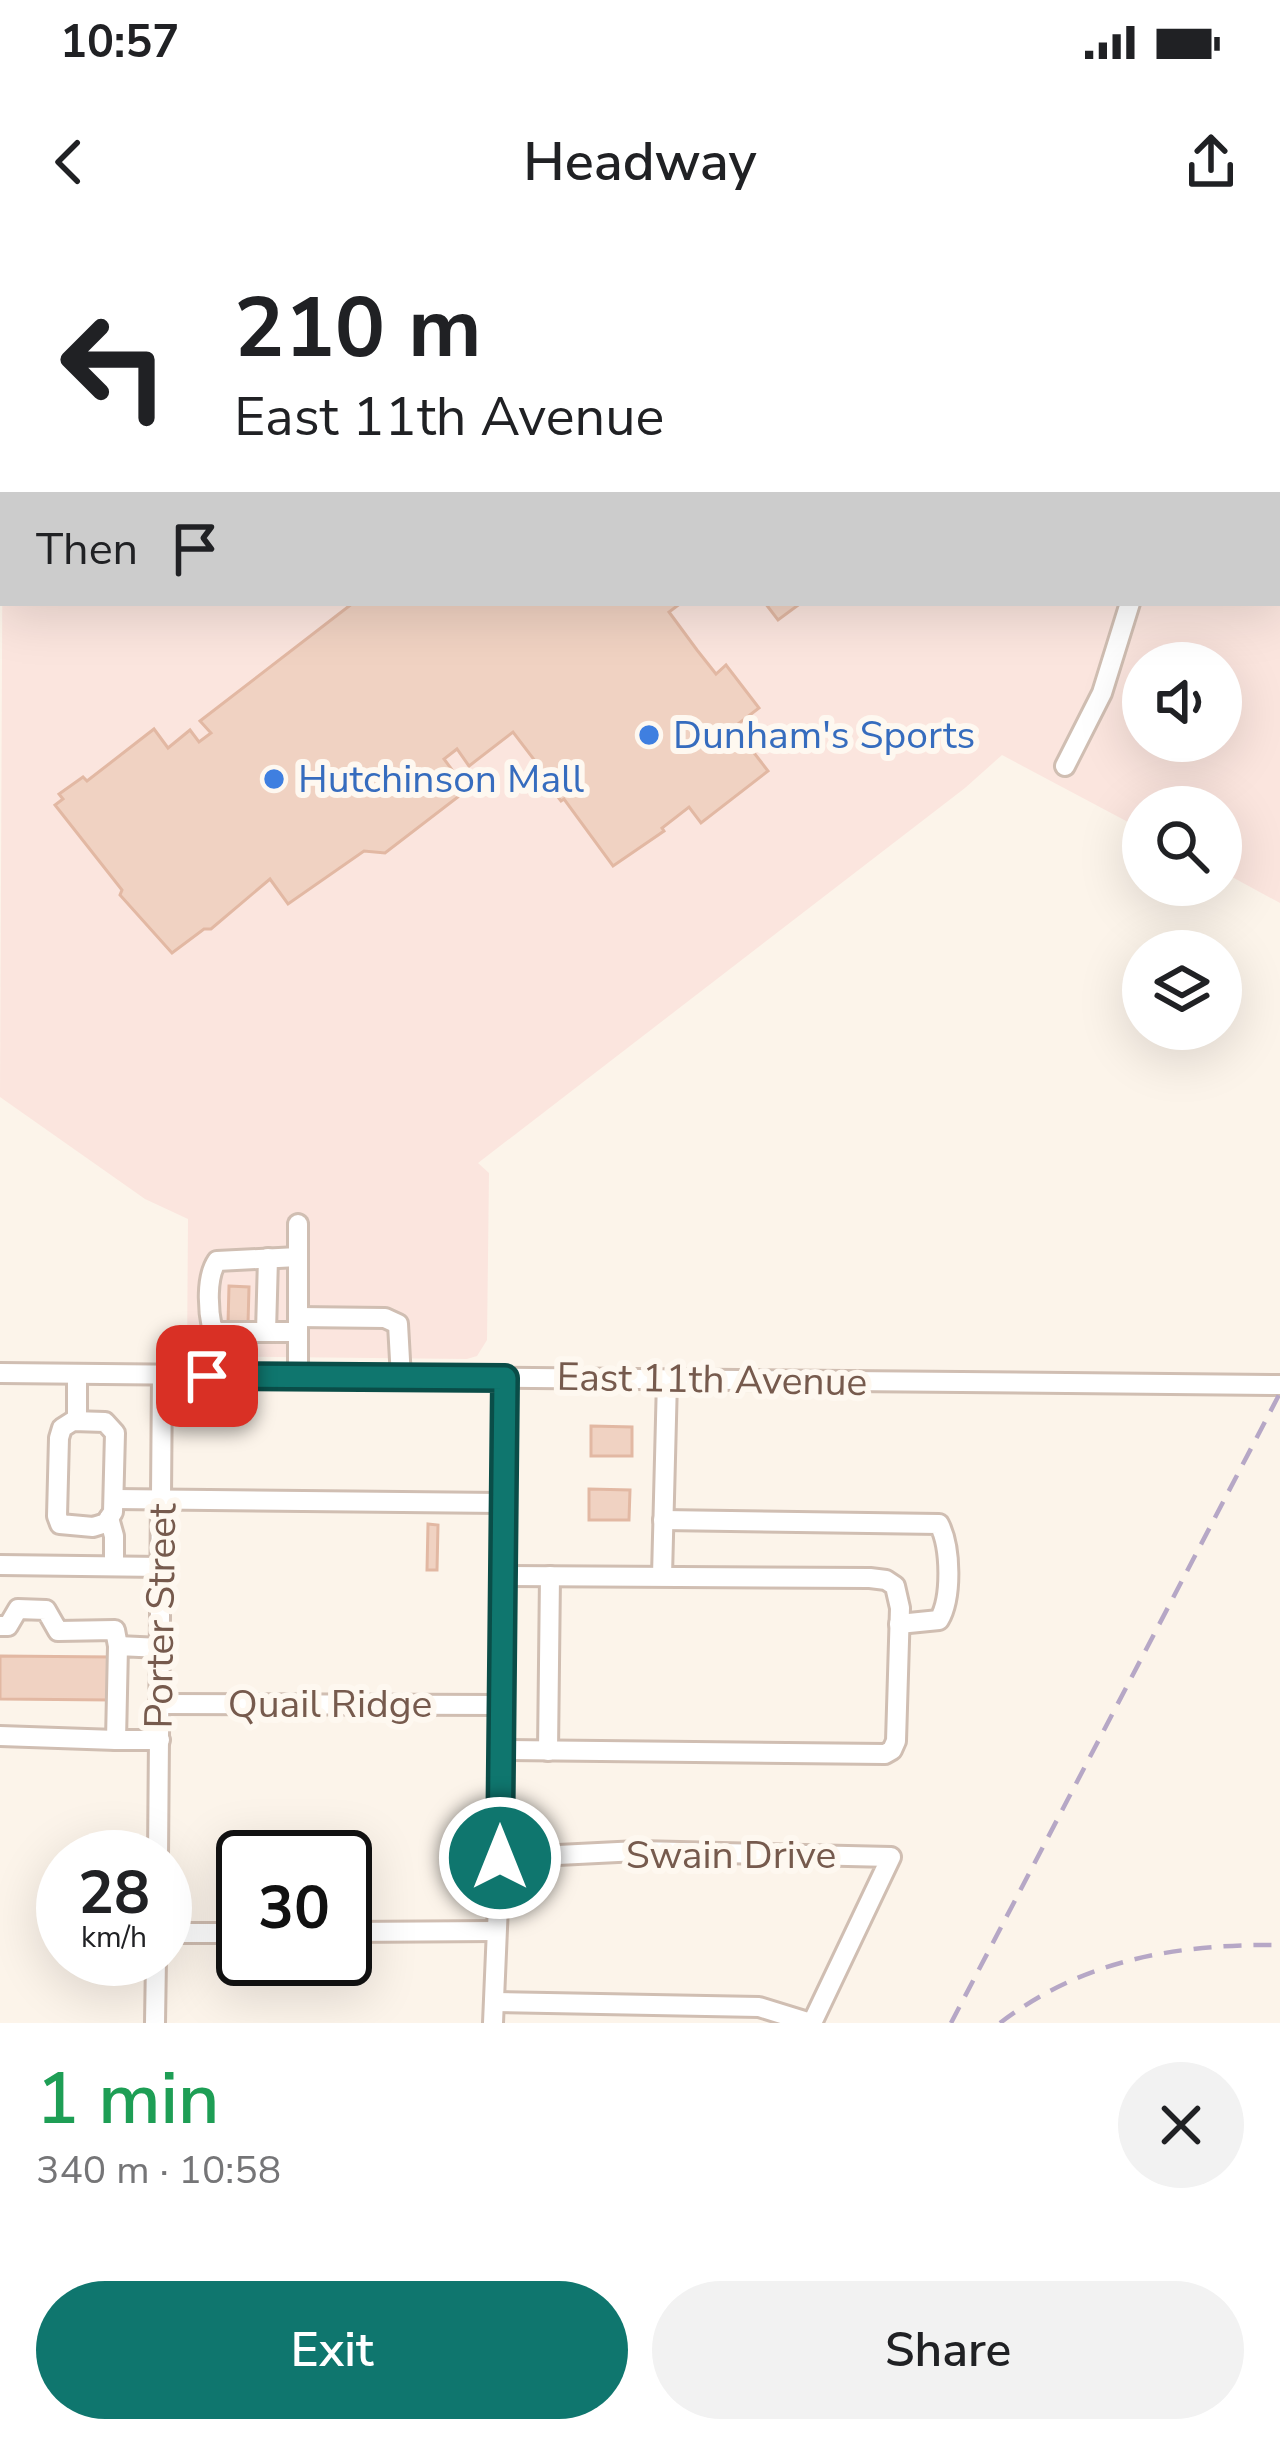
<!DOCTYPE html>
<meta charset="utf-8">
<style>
:root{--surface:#fff;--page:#f2f2f2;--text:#202124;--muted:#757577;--accent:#0f766e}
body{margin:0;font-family:"Nunito Sans",sans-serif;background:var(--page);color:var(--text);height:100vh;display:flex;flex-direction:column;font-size:45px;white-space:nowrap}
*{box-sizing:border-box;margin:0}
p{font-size:39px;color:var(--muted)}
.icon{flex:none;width:66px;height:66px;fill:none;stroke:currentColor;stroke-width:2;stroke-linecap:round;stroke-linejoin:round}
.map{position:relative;height:1783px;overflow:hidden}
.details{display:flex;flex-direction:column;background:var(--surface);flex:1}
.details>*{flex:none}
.guide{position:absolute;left:0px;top:0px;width:1281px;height:366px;box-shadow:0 12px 48px #0002;background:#fff;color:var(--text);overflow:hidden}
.fabs{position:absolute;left:1122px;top:402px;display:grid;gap:24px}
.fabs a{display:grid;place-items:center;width:120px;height:120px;border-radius:50%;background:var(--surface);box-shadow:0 12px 48px #0002;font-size:60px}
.speed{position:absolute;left:36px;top:1590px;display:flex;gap:24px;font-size:60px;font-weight:700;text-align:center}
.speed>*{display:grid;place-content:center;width:156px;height:156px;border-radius:50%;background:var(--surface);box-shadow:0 12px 48px #0002;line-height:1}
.speed small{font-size:30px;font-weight:400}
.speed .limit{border:6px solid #111;border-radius:18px;background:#fff;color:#111}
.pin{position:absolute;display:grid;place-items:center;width:102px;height:102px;color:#fff;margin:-51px;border-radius:24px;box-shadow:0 6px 18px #0006}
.me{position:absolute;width:132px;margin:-66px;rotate:0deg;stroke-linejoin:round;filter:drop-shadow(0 0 9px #0008)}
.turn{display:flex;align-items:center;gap:42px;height:252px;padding:0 36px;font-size:54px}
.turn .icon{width:156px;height:156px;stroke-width:2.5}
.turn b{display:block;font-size:84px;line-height:102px}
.then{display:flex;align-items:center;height:114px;padding:0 36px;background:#0003;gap:24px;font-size:45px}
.round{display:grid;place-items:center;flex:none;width:126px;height:126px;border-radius:63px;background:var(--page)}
.summary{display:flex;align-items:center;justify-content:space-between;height:204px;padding:0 36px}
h1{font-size:72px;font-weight:600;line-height:90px;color:#1e9e55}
.primary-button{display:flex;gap:24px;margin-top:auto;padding:24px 36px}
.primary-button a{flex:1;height:138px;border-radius:72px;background:var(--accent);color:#fff;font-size:48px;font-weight:600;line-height:138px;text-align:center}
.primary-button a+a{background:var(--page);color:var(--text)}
.status{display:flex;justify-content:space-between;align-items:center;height:84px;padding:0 60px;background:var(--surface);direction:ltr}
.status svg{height:33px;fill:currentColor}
header{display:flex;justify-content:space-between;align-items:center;height:156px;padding:0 36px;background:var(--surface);font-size:54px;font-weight:600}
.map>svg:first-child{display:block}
.commercial{fill:#fbe5de;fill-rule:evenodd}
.building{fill:#f0d2c2;stroke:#e2b8a3;stroke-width:3}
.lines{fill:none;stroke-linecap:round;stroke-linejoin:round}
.minor-casing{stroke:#d0beb2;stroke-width:24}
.highway-casing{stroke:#d9d1cd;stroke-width:33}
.minor{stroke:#fff;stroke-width:18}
.highway{stroke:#f3b4a3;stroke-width:27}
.rail{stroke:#b6a7c6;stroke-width:4.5;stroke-dasharray:18 12;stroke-linecap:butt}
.route-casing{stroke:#0a4d48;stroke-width:30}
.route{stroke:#0f766e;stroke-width:21}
.shop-dot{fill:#3f7fe0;stroke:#fef8f0;stroke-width:4.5}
.labels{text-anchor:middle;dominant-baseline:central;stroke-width:12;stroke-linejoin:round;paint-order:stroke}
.shop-label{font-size:39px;fill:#366cbe;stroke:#fef8f0;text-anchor:start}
.street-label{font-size:39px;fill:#765a4d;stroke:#fef8f0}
</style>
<div class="status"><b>10:57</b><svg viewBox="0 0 49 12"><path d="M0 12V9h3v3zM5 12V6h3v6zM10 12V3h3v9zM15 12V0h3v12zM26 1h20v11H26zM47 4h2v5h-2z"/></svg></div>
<header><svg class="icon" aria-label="back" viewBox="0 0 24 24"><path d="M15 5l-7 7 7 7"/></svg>Headway<svg class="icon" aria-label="share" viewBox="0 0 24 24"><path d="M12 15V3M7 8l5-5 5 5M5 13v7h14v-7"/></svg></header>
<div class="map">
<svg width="1280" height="1783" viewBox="0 0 1280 1783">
<rect width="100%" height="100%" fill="#fcf4ea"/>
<path class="commercial" d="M259,0H1280V663L1221,631V567H1143V590L1002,515L965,548L478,923L489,933L487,1100L477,1116L467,1119L187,1116L188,979L145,959L0,857L3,199V363H1278V3H255ZM1143,423H1221V501H1143Z"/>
<g class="building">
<polygon points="848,0 1020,0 1023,3 845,3"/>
<polygon points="353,363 681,363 669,372 697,410 716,434 726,425 759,468 734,487 768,531 701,583 689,567 662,588 664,591 613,626 564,559 561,561 542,536 545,534 513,492 469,526 457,509 444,519 467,550 385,613 364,611 288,664 270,639 211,689 204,689 172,713 120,655 122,650 55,565 63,559 59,554 83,537 87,541 154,489 168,508 190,490 199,502 211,493 200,481"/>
<polygon points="765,363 801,363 778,380"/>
<polygon points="229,1046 249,1047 248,1084 228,1084"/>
<polygon points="591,1186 632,1187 632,1216 591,1216"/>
<polygon points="589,1249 630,1250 629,1280 589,1280"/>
<polygon points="428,1284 438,1285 437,1330 427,1330"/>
<polygon points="0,1416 111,1417 111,1460 0,1459"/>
</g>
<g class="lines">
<defs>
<g id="minor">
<polyline points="1101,0 1102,3"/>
<polyline points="1278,161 1280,161"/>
<polyline points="1065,526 1102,453 1130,363"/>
<polyline points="298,1077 385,1078 398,1084 401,1138"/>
<polyline points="266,1092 268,1018"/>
<path d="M298,1092H219L212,1088C208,1069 206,1037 217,1021L298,1017"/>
<polyline points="0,1133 1280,1145"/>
<polyline points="298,1137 298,984"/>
<polygon points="73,1181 105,1182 115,1193 113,1272 106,1283 93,1287 60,1284 57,1276 59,1198 62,1188"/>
<polyline points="77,1181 77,1134"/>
<polyline points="115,1259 501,1263"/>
<polyline points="109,1278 114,1296 114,1326"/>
<path d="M663,1280L939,1284C951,1307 952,1358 939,1380L899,1384"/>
<polyline points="0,1325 162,1327"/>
<polyline points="662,1336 667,1140"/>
<polyline points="0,1386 8,1386 18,1369 46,1370 58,1391 115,1390 118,1406"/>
<polyline points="160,1464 500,1465"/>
<polyline points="0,1496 116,1500"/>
<polyline points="160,1500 116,1500 118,1406 161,1408"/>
<polyline points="500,1510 885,1514 892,1510 896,1501 900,1368 895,1346 886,1340 870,1338 501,1336"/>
<polyline points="548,1511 550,1336"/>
<polyline points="158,1617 162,1135"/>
<polyline points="500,1618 638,1611 891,1617 812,1783"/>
<polyline points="345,1692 496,1691"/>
<polyline points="165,1693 243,1693"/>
<polyline points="494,1762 759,1767 811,1783"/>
<polyline points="155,1783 156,1719"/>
<polyline points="493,1783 500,1618 505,1139"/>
</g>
<g id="highway">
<polyline points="125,3 129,0"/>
<polyline points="191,3 195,0"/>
<polyline points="0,99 3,97"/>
<polyline points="0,150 3,147"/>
</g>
</defs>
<use href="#minor" class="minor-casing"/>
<use href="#highway" class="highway-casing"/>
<use href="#minor" class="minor"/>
<use href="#highway" class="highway"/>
<g class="rail">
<polyline points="951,1783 1280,1153"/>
<path d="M1000,1783C1084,1719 1177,1704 1280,1705"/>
</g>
</g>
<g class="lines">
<defs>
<polyline id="route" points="207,1136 505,1138 500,1618"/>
</defs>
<use href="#route" class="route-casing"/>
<use href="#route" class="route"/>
</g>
<g class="shop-dot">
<circle cx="649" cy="495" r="12"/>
<circle cx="274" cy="539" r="12"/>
</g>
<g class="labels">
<g class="shop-label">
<text x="673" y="495">Dunham's Sports</text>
<text x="298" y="539">Hutchinson Mall</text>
</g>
<g class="street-label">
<text transform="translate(712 1140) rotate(1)">East 11th Avenue</text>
<text transform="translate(161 1376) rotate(-89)">Porter Street</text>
<text x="330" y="1464">Quail Ridge</text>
<text x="731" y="1615">Swain Drive</text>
</g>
</g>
</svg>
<div class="fabs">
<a><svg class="icon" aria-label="sound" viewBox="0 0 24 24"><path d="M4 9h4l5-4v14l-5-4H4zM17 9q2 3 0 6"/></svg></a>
<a><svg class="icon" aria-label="search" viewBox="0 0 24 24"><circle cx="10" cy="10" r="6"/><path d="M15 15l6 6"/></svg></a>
<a><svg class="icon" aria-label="layers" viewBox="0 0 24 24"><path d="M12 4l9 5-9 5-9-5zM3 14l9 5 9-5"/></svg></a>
</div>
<div class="speed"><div>28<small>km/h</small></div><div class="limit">30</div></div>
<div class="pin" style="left:207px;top:1136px;background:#d93025"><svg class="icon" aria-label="arrive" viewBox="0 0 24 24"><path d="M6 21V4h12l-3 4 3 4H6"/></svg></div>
<svg class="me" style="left:500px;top:1618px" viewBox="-20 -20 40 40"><circle r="17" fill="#0f766e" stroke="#fff" stroke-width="3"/><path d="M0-11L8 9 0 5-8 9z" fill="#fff"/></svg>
<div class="guide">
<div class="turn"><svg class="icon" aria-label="left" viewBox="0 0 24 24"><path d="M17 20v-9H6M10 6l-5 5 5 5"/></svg><div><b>210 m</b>East 11th Avenue</div></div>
<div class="then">Then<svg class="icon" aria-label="arrive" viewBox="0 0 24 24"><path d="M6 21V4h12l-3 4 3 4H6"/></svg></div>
</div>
</div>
<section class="details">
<div class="summary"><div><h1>1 min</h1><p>340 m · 10:58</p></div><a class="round"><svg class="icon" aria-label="close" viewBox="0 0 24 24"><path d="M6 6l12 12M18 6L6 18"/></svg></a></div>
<div class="primary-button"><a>Exit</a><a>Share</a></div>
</section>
